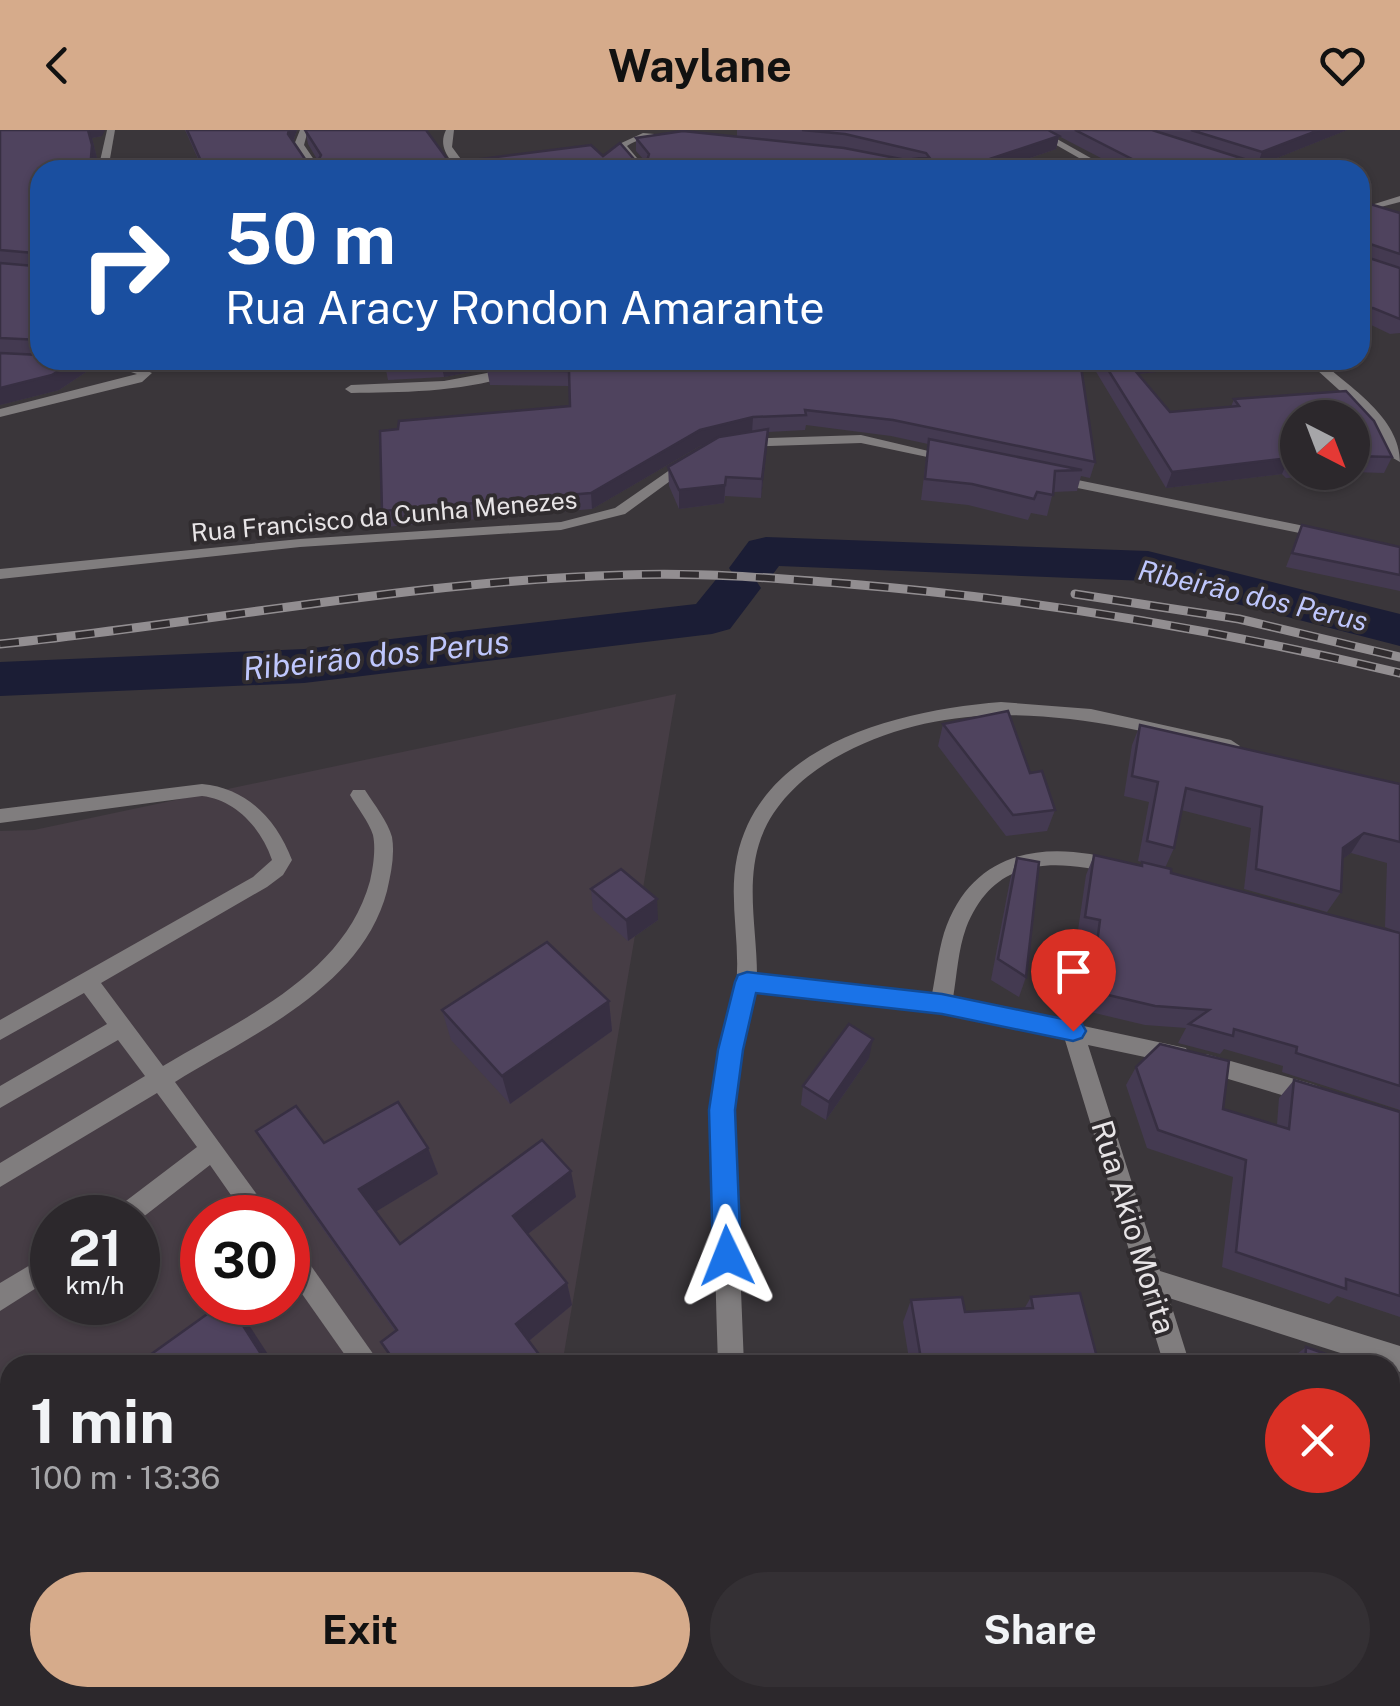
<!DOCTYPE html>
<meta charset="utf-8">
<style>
:root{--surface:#2c282c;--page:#343034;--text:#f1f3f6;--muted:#a6a6a9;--line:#484448;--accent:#d6ab8b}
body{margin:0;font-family:"Public Sans",sans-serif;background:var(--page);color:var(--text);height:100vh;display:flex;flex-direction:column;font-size:38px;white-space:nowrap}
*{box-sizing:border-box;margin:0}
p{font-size:32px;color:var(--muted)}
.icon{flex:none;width:55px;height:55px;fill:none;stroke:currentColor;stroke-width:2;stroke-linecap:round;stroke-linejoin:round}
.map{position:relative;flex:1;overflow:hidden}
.sheet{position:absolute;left:0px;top:1225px;width:1400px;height:352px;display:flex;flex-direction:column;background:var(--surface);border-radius:30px 30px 0 0;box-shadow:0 2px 8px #0004,0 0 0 2px var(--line)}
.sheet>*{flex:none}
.guide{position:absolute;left:30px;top:30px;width:1340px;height:210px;border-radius:30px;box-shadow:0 2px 8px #0004,0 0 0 2px var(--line);background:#1a4fa0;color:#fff;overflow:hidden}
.needle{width:65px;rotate:138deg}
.tools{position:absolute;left:1280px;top:270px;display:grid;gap:20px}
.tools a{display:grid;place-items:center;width:90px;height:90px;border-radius:50%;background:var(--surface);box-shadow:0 2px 8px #0004,0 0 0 2px var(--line);font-size:50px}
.speed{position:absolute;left:30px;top:1065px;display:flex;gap:20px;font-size:50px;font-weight:700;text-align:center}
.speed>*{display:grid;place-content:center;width:130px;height:130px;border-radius:50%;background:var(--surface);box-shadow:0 2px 8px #0004,0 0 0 2px var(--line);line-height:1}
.speed small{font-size:25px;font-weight:400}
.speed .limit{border:15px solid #d22;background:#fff;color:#111}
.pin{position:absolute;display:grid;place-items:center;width:85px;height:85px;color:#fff;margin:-102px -42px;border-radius:50% 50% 50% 0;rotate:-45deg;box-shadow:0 0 10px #0007}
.pin .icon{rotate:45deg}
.me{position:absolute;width:110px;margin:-55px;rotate:358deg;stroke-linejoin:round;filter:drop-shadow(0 0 8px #0008)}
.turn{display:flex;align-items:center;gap:35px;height:210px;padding:0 30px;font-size:45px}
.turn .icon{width:130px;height:130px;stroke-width:2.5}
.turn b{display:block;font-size:70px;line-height:85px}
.round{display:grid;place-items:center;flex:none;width:105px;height:105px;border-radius:52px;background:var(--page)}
.headline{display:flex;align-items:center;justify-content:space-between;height:170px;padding:0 30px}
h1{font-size:60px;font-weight:700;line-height:75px}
.action{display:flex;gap:20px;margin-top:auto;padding:20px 30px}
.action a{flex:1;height:115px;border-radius:60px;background:var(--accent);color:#111;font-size:40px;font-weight:700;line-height:115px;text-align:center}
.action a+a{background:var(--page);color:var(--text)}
header{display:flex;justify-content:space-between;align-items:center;height:130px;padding:0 30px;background:var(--accent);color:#111;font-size:45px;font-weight:700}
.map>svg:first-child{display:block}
.built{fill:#463d45;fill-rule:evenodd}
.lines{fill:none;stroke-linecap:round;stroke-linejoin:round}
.river{fill:#1b1d35;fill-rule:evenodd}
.lane{fill:#807d7e;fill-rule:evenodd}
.street{fill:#807d7e;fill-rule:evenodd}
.secondary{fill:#a8a4a6;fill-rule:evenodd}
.rail-casing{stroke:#928e91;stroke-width:9}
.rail{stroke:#302c2f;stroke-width:6;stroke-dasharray:19;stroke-linecap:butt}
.wall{fill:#443a51;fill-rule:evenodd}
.shaded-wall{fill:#372f42}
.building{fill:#4f435e;stroke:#372f42;stroke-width:2.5}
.route{fill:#1a73e8;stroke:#114b97;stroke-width:2.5}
.labels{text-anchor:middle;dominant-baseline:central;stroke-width:8;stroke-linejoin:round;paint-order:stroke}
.far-street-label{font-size:25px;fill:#e7e4e6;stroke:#302c2f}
.far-water-label{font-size:28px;font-style:italic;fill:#bfc7fd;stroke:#302c2f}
.street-label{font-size:30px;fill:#e7e4e6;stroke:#302c2f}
.water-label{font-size:32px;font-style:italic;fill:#bfc7fd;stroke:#302c2f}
</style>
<header><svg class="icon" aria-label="back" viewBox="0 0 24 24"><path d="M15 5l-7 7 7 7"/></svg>Waylane<svg class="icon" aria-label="heart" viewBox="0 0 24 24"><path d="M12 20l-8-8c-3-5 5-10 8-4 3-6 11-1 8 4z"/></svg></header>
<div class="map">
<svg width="1400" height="1576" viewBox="0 0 1400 1576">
<rect width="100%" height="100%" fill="#3a363a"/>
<path class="built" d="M676,564L562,1235H10V1568H505L504,1576H0V701L34,700ZM52,1088H138V1172H52ZM202,1088H288V1172H202Z"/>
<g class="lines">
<polygon class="river" points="766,407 1148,421 1400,484 1400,516 1147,451 779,436 770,448 757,452 761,458 730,499 712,504 304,553 0,566 0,532 304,519 696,474 718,447 733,444 729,438 749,411"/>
<g class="lane">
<path d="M202,654C247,658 276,689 292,730L283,745L267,757L101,853L163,936C241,889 344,846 370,751C373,738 376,719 373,705C369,692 357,677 350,665L353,660H365C374,674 388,692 392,707C395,725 391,743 387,761C362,857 253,904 175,952L274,1088H247L210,1035L138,1091V1088H111L114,1080L197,1017L157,963L0,1057V1033L145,946L118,910L0,978V956L107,894L84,863L0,910V890L253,747L272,730C261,698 236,670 202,666L0,693V679Z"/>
<polygon points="288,1112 297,1116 381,1235 352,1235 288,1144"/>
<polygon points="52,1122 52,1148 0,1181 0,1153"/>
<polygon points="449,1568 486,1568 482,1576 445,1576"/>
</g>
<g class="street">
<polygon points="107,0 115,0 108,40 98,40"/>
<polygon points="300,0 308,0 304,15 321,40 311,40 294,15"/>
<path d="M446,0H454L452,17L469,40H459C448,28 438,16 446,0Z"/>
<polygon points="1030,0 1041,0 1112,40 1100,40"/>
<path d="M643,3L688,7L684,10C664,8 645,4 627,16L647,40H637L617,15Z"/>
<polygon points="1400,66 1400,72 1373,79 1368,76"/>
<path d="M524,230H541C494,263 407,262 351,263L345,259L351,255L444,251L487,243Z"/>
<path d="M1306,230H1319C1350,257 1400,288 1400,332L1393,328L1371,289Z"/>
<polygon points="53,231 126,232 152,243 142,252 0,287 0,279 137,244 125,240 57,238 51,234"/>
<polygon points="861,305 958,328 951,332 861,313 743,317 736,313 743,309"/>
<polygon points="687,328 694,332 692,335 625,384 561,400 300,417 0,449 0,439 300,409 561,392 615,378"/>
<polygon points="1053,345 1324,400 1331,404 1324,408 1048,352 1048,346"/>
<path d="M1001,572L1091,579L1231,610L1240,616L1231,622C1103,590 968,558 844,623C809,641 775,670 761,708C745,752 757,800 757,845L932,864C936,844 938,823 944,803C972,718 1048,709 1124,732L1127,737L1124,742L1117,744C1053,729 994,726 966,798C958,820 957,845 953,868L1186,918L1189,925L1186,932L1178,934L1088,915L1160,1141L1400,1216V1242L1390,1239V1235H1378L1169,1168L1190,1235H1164L1065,910L941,883L756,862L740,926L734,987L744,1235H718C716,1179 715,1123 713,1067C712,1037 709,1006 712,976C713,956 716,935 721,915C725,896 733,877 736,856C741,813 728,770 737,727C761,612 902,580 1001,572Z"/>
<polygon points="1206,924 1312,954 1320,957 1323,964 1320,971 1312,974 1198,940 1195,933 1198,926"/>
<polygon points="1390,1524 1400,1528 1400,1558 1390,1554"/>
<polygon points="747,1568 778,1568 780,1576 748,1576"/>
<polygon points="1263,1568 1294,1568 1298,1576 1266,1576"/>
</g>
<polygon class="secondary" points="1215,27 1221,27 1259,40 1244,40 1215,31"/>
<defs>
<g id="rail">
<polyline points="1075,464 1239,489 1400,527"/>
<path d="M0,514C207,493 414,451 623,445C698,442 774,448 849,454C1035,469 1218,500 1400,543"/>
</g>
</defs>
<use href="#rail" class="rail-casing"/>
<use href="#rail" class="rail"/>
</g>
<g class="wall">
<polygon points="0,0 102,6 92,8 97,28 40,40 40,230 86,242 59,260 0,275"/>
<polygon points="185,0 297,0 293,12 305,29 318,31 308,14 305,0 428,0 427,1 450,33 603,26 644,30 636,21 636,8 737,6 737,0 1347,0 1257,36 1243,31 1241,40 1124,40 1051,2 1059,6 1056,19 1007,36 1014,40 203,40"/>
<polygon points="1360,71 1400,83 1400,203 1390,204 1367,193 1360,194"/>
<polygon points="119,230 202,230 195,235"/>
<polygon points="384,230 513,230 486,239 444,247 388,250"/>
<polygon points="1080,230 1095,332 1090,348 1081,346 1077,361 1053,362 1047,386 1031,383 1028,390 968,375 921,370 928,314 891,306 806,295 805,300 768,302 761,368 725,366 724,373 679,379 669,356 668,337 708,314 700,316 592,379 385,397 382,381 398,299 570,276 570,256 490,255 487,240"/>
<polygon points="1089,230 1160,230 1156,242 1138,244 1170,282 1231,277 1234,269 1346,261 1374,291 1392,327 1384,343 1352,342 1352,288 1298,288 1298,342 1322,342 1320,346 1286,348 1282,344 1166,358"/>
<polygon points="1237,230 1289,230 1244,238"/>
<polygon points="1302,395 1400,417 1400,461 1286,437"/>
<polygon points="943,594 1030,643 1055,680 1047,701 1006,706 938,616"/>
<path d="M1140,595L1400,654V980L1282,942L1283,936L1224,919L1220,924L1178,913L1186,898L1145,895L1082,880L1091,810L1077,807L1086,745L1094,725L1141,736L1142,732L1138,731L1149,672L1124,666L1132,615ZM1181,680L1251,698L1244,759L1327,782L1341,762L1342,729L1351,723L1387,733L1385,797L1398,802L1171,743L1165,738L1174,718Z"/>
<polygon points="1017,728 1026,847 1019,867 991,850 1010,750"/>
<polygon points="591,759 658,790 628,811 593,780"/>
<polygon points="609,871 612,901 510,974 451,910 442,880"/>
<polygon points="869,928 826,990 801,975 803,956"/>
<polygon points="1136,937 1223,979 1277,995 1279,968 1294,950 1400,982 1400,1187 1337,1166 1329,1174 1222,1137 1233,1047 1147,1018 1126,955"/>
<polygon points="256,1001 324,1013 428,1018 438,1044 375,1082 400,1114 576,1067 528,1104 567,1153 572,1175 529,1211 547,1235 396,1235 381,1212 395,1201 272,1027"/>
<polygon points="1031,1167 1099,1235 910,1235 903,1192 911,1170 965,1182 1024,1179"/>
<polygon points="1306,1217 1357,1235 1288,1235 1288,1231"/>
<polygon points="1390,1247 1400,1250 1400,1459 1390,1455"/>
<polygon points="970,1568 1196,1568 1199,1576 972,1576"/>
</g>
<g class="shaded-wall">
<polygon points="88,0 105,0 102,6 92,8 97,28 96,40 90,40"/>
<polygon points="289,0 297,0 291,17 288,4"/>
<polygon points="1319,0 1347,0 1257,36 1262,22"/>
<polygon points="1059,6 1056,19 995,40 990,29"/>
<polygon points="1244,29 1241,40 1217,40"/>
<polygon points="325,35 326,40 294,40"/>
<polygon points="75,230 81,230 86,242 59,260 0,275 0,258"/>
<polygon points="452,230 513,230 486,239 444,247 441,232"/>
<polygon points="1136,230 1160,230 1156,242 1122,246 1127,231"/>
<polygon points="1246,230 1289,230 1244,238"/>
<polygon points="753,287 752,303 700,316 592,379 591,363 700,300"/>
<polygon points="768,299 767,317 761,368 762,349"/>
<polygon points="1289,328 1282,344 1166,358 1172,342"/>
<polygon points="726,347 724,373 679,379 679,360"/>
<polygon points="1364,703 1351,723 1330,738 1343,718"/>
<polygon points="657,769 658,790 628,811 626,790"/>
<polygon points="609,871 612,901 510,974 502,946"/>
<polygon points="873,909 869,928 826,990 829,972"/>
<polygon points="428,1018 438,1044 372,1084 359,1059"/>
<polygon points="571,1041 576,1067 520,1110 513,1086"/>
<polygon points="567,1153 572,1175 524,1215 516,1194"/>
<polygon points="228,1172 251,1198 275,1235 268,1235"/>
<polygon points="300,1568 335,1568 325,1576 290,1576"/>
</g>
<g class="building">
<polygon points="0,0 88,0 92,15 90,40 40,40 40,210 0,208 0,133 34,136 38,127 34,123 0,120"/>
<polygon points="187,0 289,0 288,4 305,29 318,31 321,25 305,0 426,0 450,33 591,15 603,26 620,13 634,29 647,31 649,24 636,8 683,1 844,18 906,30 929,27 926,23 845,4 802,0 1048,0 1059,6 990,29 1014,39 1001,40 330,40 325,35 294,40 205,40"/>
<polygon points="1075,0 1152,0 1244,29 1217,40 1181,40 1152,30 1136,31"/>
<polygon points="1191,0 1319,0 1262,22"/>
<polygon points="1360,71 1400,83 1400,124 1367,113 1362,117 1363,126 1400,138 1400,189 1373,178 1360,179"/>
<polygon points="0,223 40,225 40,230 75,230 52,245 0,258"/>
<polygon points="384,230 452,230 441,232 384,234"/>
<polygon points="518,230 1080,230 1095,332 893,290 805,280 806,285 753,287 700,300 591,363 382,381 380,301 398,299 399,291 570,276 569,241 487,240"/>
<polygon points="1102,230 1136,230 1127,231 1170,282 1239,276 1234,269 1346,261 1374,291 1392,327 1352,326 1352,288 1298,288 1298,332 1293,332 1289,328 1172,342"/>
<polygon points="768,299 762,349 726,347 725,355 679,360 668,337 719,307"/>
<polygon points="929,309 1082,340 1055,341 1053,365 1037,362 1034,369 972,354 925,349"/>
<polygon points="1302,395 1400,417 1400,445 1292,423"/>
<polygon points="1008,581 1030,643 1042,641 1055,680 1013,685 943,594"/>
<polygon points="1140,595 1400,654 1400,712 1364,703 1343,718 1341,762 1256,739 1262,677 1186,658 1174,718 1147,711 1158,652 1132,646"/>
<polygon points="1094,725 1142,736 1142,732 1171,739 1171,743 1400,803 1400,956 1296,923 1297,917 1234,899 1233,906 1189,894 1209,880 1155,876 1091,861 1100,790 1085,787"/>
<polygon points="1017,728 1039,732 1026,847 998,829"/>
<polygon points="621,739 657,769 626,790 591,759"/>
<polygon points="547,812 609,871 502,946 442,880"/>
<polygon points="849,894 873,909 829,972 803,956"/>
<polygon points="1160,914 1229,931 1223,979 1289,999 1294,950 1400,982 1400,1166 1346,1149 1346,1159 1236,1122 1246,1030 1158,1000 1136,937"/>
<polygon points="398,972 428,1018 359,1059 400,1114 542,1010 571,1041 513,1086 567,1153 516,1194 547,1235 397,1235 381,1212 397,1200 256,1001 296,976 324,1013"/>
<polygon points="1080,1163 1099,1235 922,1235 911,1170 962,1167 965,1182 1033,1178 1031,1167"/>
<polygon points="224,1172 228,1172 268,1235 136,1235"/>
<polygon points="1306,1217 1357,1235 1305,1235"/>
<polygon points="1390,1247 1400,1250 1400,1441 1390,1438"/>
<polygon points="10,1325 10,1568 300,1568 290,1576 0,1576 0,1332"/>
<polygon points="986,1568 1196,1568 1199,1576 989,1576"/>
<polygon points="1400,1571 1400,1576 1390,1576 1393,1572"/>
</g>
<polygon class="route" points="747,842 942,864 1073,891 1082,894 1086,901 1082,908 1073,911 942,884 756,863 743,920 735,980 741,1126 737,1135 727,1139 717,1135 713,1126 709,980 718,920 735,852 738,845"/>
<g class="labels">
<g class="far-street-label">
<text transform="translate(384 386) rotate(-5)">Rua Francisco da Cunha Menezes</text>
</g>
<g class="far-water-label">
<text transform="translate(1253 465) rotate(13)">Ribeirão dos Perus</text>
</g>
<g class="street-label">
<text transform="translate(1134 1097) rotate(73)">Rua Akio Morita</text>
</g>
<g class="water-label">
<text transform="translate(376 525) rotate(-6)">Ribeirão dos Perus</text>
</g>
</g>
</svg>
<div class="tools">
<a><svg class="needle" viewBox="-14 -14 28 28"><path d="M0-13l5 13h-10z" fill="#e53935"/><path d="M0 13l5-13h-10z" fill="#a6a6a9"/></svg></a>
</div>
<div class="speed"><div>21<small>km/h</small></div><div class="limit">30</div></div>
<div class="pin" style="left:1073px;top:901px;background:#d93025"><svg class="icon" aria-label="arrive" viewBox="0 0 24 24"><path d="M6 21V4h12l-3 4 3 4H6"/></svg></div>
<svg class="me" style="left:727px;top:1126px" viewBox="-20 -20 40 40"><path d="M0-17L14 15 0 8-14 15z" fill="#1a73e8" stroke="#fff" stroke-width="4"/></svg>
<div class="guide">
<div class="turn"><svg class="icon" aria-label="right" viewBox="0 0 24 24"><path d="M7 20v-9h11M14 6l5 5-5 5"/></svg><div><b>50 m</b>Rua Aracy Rondon Amarante</div></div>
</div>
<section class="sheet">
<div class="headline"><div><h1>1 min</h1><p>100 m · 13:36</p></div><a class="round" style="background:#d93025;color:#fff"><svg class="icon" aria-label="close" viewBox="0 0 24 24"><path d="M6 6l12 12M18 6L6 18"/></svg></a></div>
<div class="action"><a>Exit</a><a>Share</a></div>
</section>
</div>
